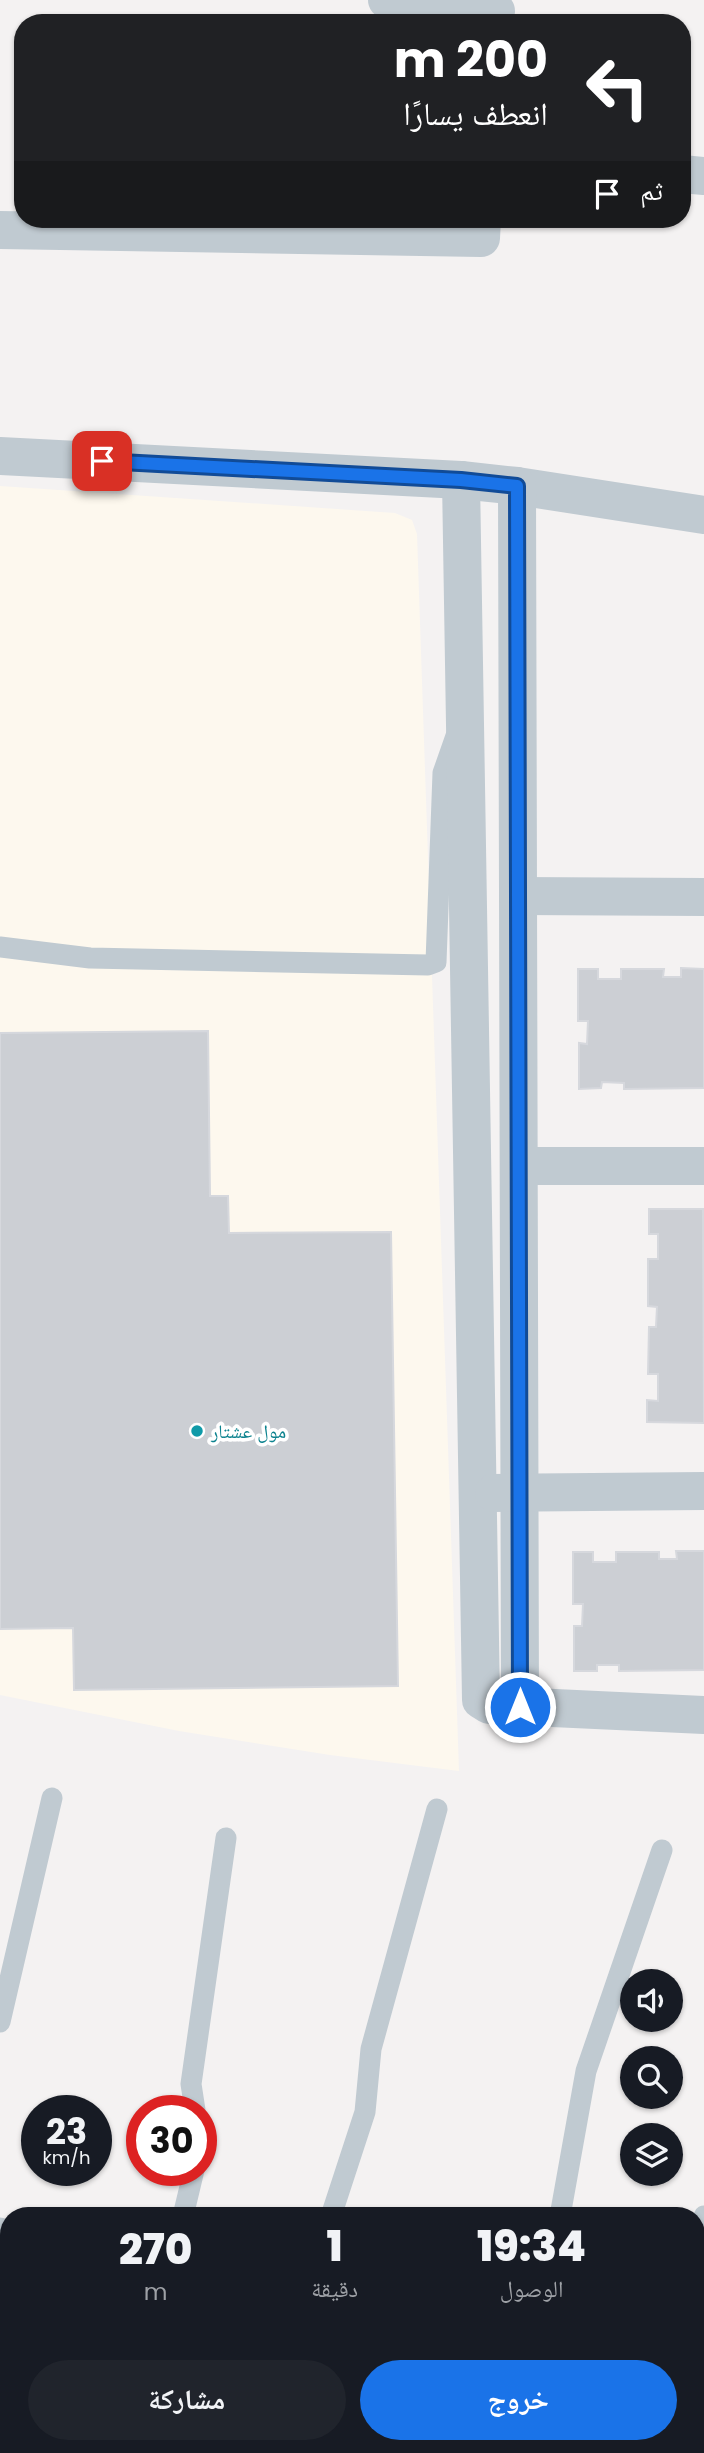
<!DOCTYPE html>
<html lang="ar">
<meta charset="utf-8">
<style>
:root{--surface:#171b24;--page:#20242c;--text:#f1f3f6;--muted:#9ea1a6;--accent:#1a73e8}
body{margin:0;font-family:Poppins,"Noto Naskh Arabic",sans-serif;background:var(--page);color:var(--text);direction:rtl;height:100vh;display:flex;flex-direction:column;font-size:26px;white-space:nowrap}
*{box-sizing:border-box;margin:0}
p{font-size:23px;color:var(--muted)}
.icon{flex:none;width:38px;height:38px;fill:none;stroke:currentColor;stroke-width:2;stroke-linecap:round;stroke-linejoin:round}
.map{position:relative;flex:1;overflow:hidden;direction:ltr}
.sheet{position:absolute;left:0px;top:2207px;width:705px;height:247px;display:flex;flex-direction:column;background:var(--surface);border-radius:28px 28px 0 0;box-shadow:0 2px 5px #0004;direction:rtl}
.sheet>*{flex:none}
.banner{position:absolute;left:14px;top:14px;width:677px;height:214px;border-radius:28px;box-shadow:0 2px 5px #0004;direction:rtl;background:#202124;color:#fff;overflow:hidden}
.tools{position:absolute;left:620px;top:1969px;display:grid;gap:14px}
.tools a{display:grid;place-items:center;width:63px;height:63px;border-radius:50%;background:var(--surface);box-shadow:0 2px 5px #0004;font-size:35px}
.speed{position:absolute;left:21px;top:2095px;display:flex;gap:14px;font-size:35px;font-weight:700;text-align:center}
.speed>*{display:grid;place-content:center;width:91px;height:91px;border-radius:50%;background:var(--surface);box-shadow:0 2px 5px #0004;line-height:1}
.speed small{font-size:18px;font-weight:400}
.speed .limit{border:10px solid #d22;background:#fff;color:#111}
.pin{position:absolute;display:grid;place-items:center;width:60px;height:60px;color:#fff;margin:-30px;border-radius:14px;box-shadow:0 4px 10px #0006}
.me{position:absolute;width:77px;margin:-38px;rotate:0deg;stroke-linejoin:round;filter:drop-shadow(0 0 5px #0008)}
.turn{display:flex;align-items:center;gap:24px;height:147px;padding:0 28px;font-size:32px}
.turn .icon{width:91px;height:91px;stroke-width:2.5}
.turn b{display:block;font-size:49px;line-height:60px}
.then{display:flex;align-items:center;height:66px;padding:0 28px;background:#0003;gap:14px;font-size:26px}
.eta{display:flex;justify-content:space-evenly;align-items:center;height:119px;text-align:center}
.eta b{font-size:42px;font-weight:800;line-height:49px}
.button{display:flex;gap:14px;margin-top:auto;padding:14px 28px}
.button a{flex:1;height:80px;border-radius:42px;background:var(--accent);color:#fff;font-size:28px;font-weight:800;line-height:80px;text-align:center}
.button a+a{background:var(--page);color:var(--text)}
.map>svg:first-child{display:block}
.commercial{fill:#fdf8ee}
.building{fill:#cccfd4;stroke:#d6d8dd;stroke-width:2}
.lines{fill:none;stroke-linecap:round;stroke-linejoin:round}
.service{stroke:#c0cad1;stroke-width:21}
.minor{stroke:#c0cad1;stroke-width:38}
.route-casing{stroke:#114b97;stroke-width:18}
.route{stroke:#1a73e8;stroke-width:12}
.culture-dot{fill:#0f9aa8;stroke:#fff;stroke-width:2.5}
.labels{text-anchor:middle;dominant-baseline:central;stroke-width:7;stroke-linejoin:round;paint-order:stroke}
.culture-label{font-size:19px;fill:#0d838f;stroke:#fff;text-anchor:start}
</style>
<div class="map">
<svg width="704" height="2453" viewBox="0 0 704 2453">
<rect width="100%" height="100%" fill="#f4f2f2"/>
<polygon class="commercial" points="0,486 395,513 412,520 417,534 459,1771 330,1755 179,1731 0,1695"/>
<g class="building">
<polygon points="681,968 704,969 704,1088 624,1089 624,1083 602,1082 601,1088 579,1089 579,1043 587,1044 588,1021 578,1021 578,969 598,969 598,979 621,979 621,969 664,969 663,977 681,977"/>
<polygon points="208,1031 210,1196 228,1196 229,1233 391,1232 398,1686 74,1690 73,1628 0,1629 0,1033"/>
<polygon points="649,1209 703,1209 704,1423 647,1422 647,1400 658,1401 658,1374 648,1374 649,1327 656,1327 657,1307 648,1306 648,1259 658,1259 658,1234 649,1234"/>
<polygon points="676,1551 704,1551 704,1670 619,1671 619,1665 597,1665 597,1671 574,1671 574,1626 582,1626 583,1604 573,1604 573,1552 593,1552 593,1562 616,1562 616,1552 659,1552 659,1559 677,1559"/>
</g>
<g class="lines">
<g class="service">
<polyline points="0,947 90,958 428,965 436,962 443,773 456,736"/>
<polyline points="0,2022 52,1798"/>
<polyline points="195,2110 191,2084 226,1838"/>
<polyline points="183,2216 194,2170"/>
<polyline points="331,2216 365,2112 371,2049 437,1809"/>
<polyline points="560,2216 586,2071 662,1850"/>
<polyline points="0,2228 9,2231"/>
<polyline points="696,2245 704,2216"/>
<polyline points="696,2372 704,2372"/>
<polyline points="8,2453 10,2445"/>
<polyline points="150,2453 153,2445"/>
<polyline points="228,2453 230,2445"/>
<polyline points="282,2453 284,2445"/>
<polyline points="378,2453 380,2445"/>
<polyline points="489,2453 491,2445"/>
<polyline points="640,2453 643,2445"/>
</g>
<g class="minor">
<polyline points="387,0 496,11"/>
<polyline points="682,174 704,176"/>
<polyline points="0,230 481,238 482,219"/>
<polyline points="0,456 461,480 517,486 704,515"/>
<polyline points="461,480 481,1700 489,1705 704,1715"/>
<polyline points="517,486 520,1707"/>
<polyline points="518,896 704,897"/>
<polyline points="519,1166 704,1166"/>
<polyline points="494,1493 704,1491"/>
</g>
</g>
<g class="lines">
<defs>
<polyline id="route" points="102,461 461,480 517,486 520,1707"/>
</defs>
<use href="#route" class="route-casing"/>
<use href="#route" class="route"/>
</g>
<circle class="culture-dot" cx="197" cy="1431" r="7"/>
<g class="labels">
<g class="culture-label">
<text x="211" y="1431">مول عشتار</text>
</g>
</g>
</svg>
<div class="tools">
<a><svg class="icon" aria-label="sound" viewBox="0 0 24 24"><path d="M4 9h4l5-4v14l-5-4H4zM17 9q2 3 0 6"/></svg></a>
<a><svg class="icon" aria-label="search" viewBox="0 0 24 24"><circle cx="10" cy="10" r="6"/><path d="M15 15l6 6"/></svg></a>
<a><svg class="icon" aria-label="layers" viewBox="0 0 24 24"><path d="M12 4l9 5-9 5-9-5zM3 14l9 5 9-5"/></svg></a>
</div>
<div class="speed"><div>23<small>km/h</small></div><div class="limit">30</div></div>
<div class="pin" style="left:102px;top:461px;background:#d93025"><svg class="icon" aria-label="arrive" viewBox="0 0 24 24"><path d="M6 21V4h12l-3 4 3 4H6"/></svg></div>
<svg class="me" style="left:520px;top:1707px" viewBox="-20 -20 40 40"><circle r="17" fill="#1a73e8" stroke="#fff" stroke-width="3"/><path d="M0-11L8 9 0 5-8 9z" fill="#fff"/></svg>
<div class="banner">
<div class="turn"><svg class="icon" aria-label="left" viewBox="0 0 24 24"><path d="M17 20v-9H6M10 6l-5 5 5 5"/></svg><div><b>200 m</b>انعطف يسارًا</div></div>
<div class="then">ثم<svg class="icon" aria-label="arrive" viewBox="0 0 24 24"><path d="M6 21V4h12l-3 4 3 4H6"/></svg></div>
</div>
<section class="sheet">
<div class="eta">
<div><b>19:34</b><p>الوصول</p></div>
<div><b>1</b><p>دقيقة</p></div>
<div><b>270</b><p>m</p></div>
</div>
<div class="button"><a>خروج</a><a>مشاركة</a></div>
</section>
</div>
